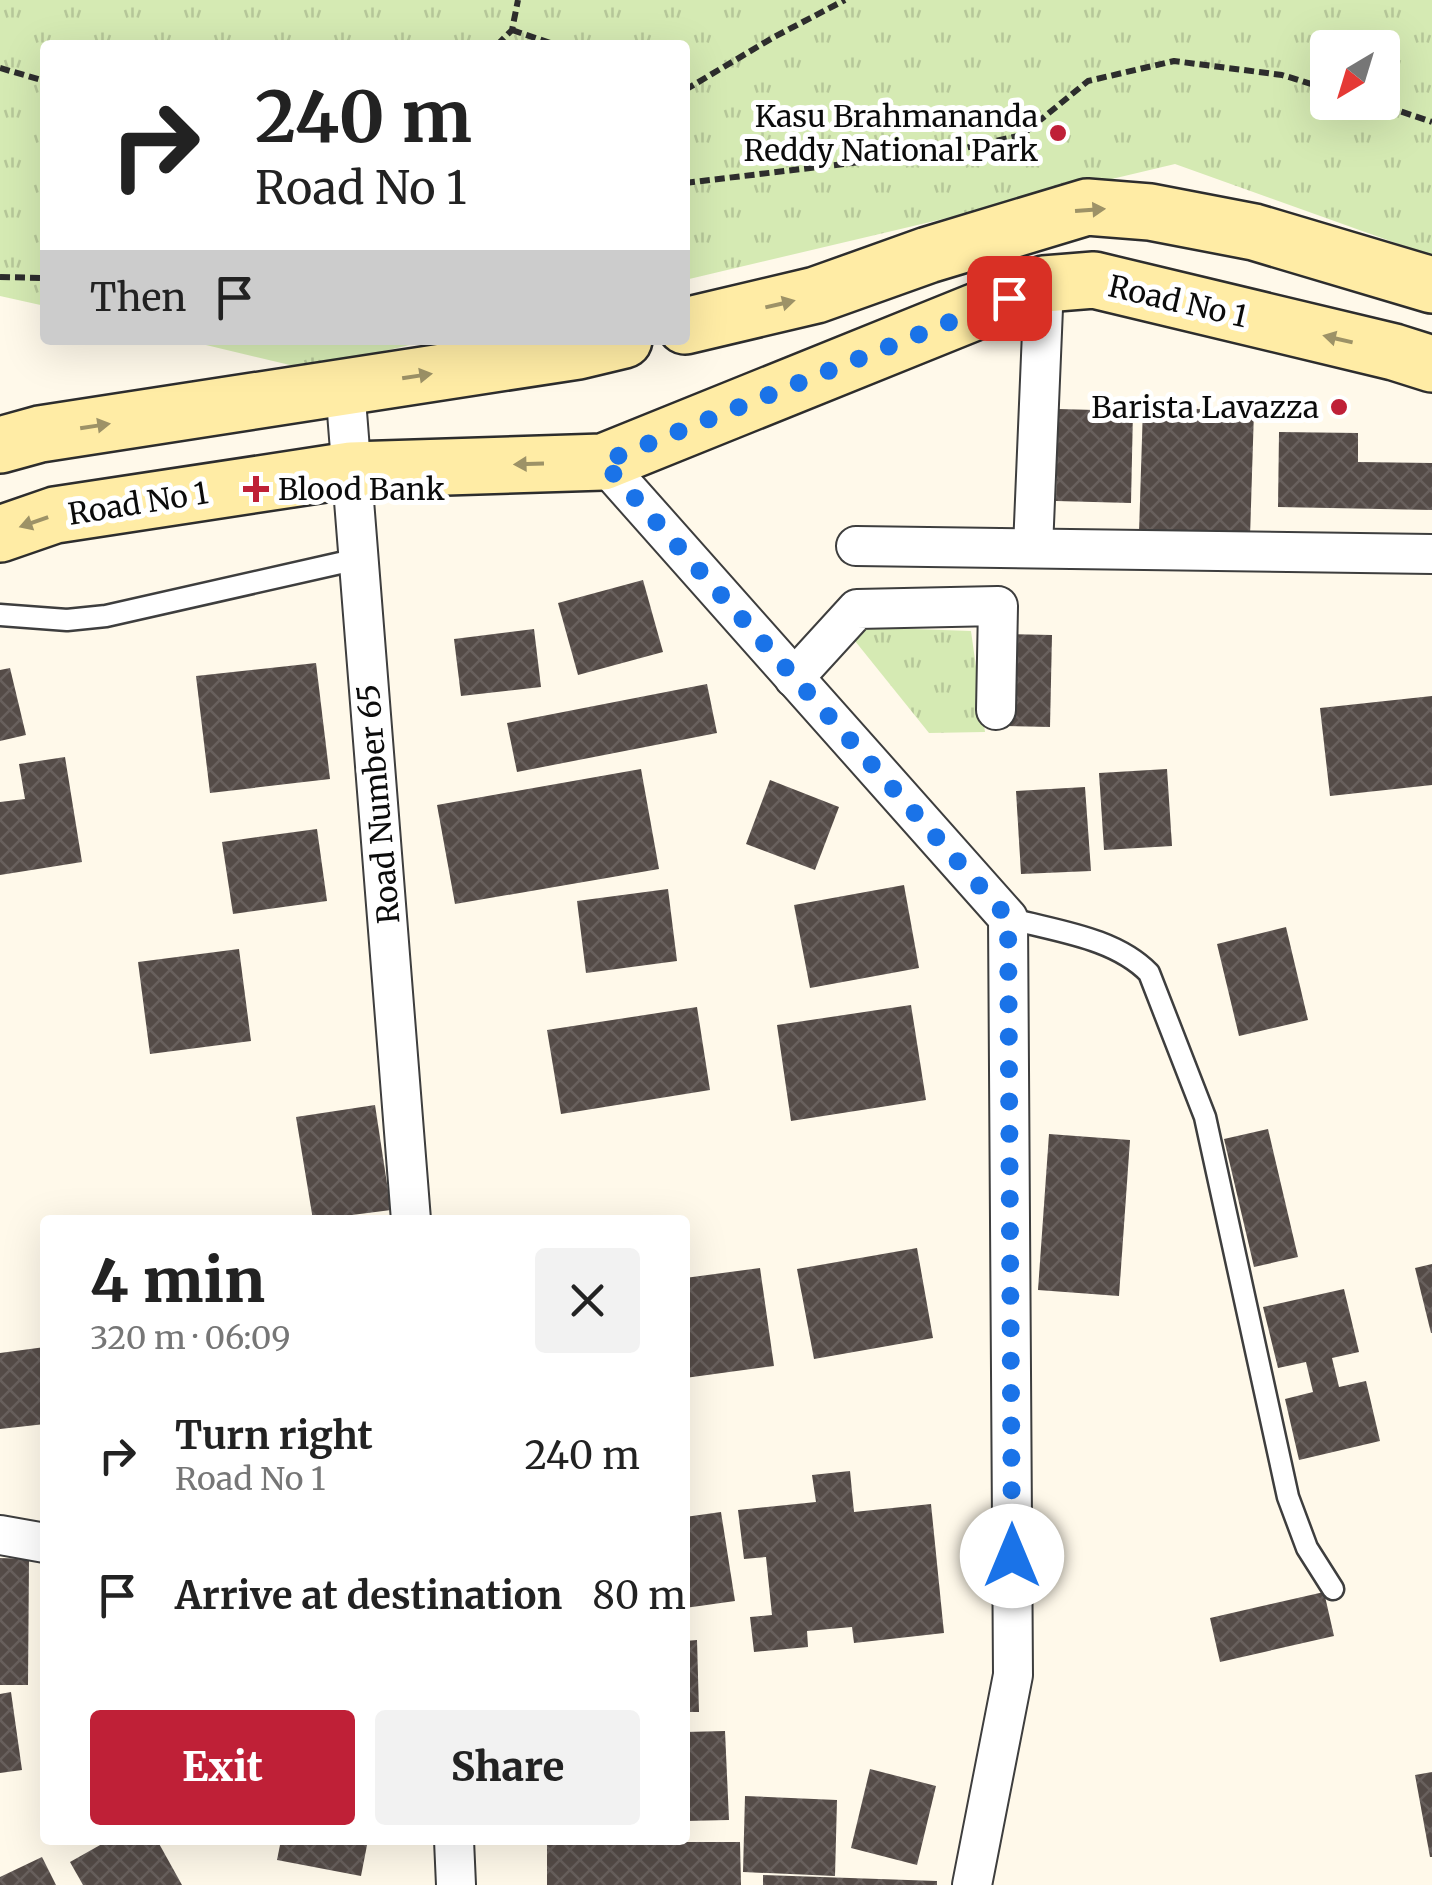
<!DOCTYPE html>
<meta charset="utf-8">
<style>
:root{--surface:#fff;--page:#f2f2f2;--text:#222;--muted:#767676;--accent:#bf2037}
body{margin:0;font-family:Merriweather,serif;background:var(--page);color:var(--text);height:100vh;display:flex;flex-direction:column;font-size:38px;white-space:nowrap}
*{box-sizing:border-box;margin:0}
p{font-size:32px;color:var(--muted)}
.icon{flex:none;width:55px;height:55px;fill:none;stroke:currentColor;stroke-width:2;stroke-linecap:round;stroke-linejoin:round}
.map{position:relative;flex:1;overflow:hidden}
.drawer{position:absolute;left:40px;top:1215px;width:650px;height:630px;display:flex;flex-direction:column;background:var(--surface);border-radius:10px;box-shadow:0 10px 40px #0002}
.drawer>*{flex:none}
.guide{position:absolute;left:40px;top:40px;width:650px;height:305px;border-radius:10px;box-shadow:0 10px 40px #0002;background:#fff;color:var(--text);overflow:hidden}
.needle{width:65px;rotate:218deg}
.controls{position:absolute;left:1310px;top:30px;display:grid;gap:20px}
.controls a{display:grid;place-items:center;width:90px;height:90px;border-radius:10px;background:var(--surface);box-shadow:0 10px 40px #0002;font-size:50px}
.pin{position:absolute;display:grid;place-items:center;width:85px;height:85px;color:#fff;margin:-42px;border-radius:20px;box-shadow:0 5px 15px #0006}
.me{position:absolute;width:110px;margin:-55px;rotate:0deg;stroke-linejoin:round;filter:drop-shadow(0 0 8px #0008)}
.turn{display:flex;align-items:center;gap:35px;height:210px;padding:0 50px;font-size:45px}
.turn .icon{width:130px;height:130px;stroke-width:2.5}
.turn b{display:block;font-size:70px;line-height:85px}
.then{display:flex;align-items:center;height:95px;padding:0 50px;background:#0003;gap:20px;font-size:38px}
.round{display:grid;place-items:center;flex:none;width:105px;height:105px;border-radius:10px;background:var(--page)}
.overview{display:flex;align-items:center;justify-content:space-between;height:170px;padding:0 50px}
h1{font-size:60px;font-weight:800;line-height:75px}
.action{display:flex;gap:20px;margin-top:auto;padding:20px 50px}
.action a{flex:1;height:115px;border-radius:10px;background:var(--accent);color:#fff;font-size:40px;font-weight:800;line-height:115px;text-align:center}
.action a+a{background:var(--page);color:var(--text)}
ul{padding:0;list-style:none}
li{display:flex;align-items:center;gap:30px;height:140px;padding:0 50px}
li div{flex:1}
li b{display:block;font-size:38px}
li em{font-style:normal}
.map>svg:first-child{display:block}
.grass{fill:url(#grass-tufts);fill-rule:evenodd}
.building{fill:url(#building-cross-hatch)}
.lines{fill:none;stroke-linecap:round;stroke-linejoin:round}
.lane-casing{stroke:#3e3e3e;stroke-width:25}
.street-casing{stroke:#3e3e3e;stroke-width:42}
.secondary-casing{stroke:#2d2d2d;stroke-width:60}
.path{stroke:#2d2d2d;stroke-width:6;stroke-dasharray:10 5;stroke-linecap:butt}
.lane{stroke:#fff;stroke-width:20}
.street{stroke:#fff;stroke-width:38}
.secondary{stroke:#ffeca5;stroke-width:55}
.oneway{fill:#9d9267}
.route{stroke:#1a73e8;stroke-width:18;stroke-dasharray:0 32.4}
.poi-dot{fill:#bf2037;stroke:#fff;stroke-width:4}
.labels{text-anchor:middle;dominant-baseline:central;stroke-width:10;stroke-linejoin:round;paint-order:stroke}
.poi-label{font-size:30px;fill:#0b0b0b;stroke:#fff;text-anchor:end}
.street-label{font-size:30px;fill:#0b0b0b;stroke:#fff}
</style>
<div class="map">
<svg width="1432" height="1885" viewBox="0 0 1432 1885">
<defs>
<pattern id="grass-tufts" width="24" height="20" patternUnits="userSpaceOnUse" patternTransform="scale(2.5)"><rect width="24" height="20" fill="#d5eab3"/><path d="M3 7l-1-3M5 7V3M7 7l1-3M15 17l-1-3M17 17v-4M19 17l1-3" fill="none" stroke="#b6c799"/></pattern>
<pattern id="building-cross-hatch" width="8" height="8" patternUnits="userSpaceOnUse" patternTransform="scale(2.5)"><rect width="8" height="8" fill="#544b47"/><path d="M0 0l8 8M0 8l8-8" fill="none" stroke="#68605d"/></pattern>
</defs>
<rect width="100%" height="100%" fill="#fff9ea"/>
<g class="grass">
<path d="M0,0H1432V256L1175,164L685,280V45H45V306L0,296ZM1328,48H1382V102H1328Z"/>
<polygon points="185,340 431,340 307,369"/>
<polygon points="859,627 971,631 985,732 929,733 851,636"/>
</g>
<g class="building">
<polygon points="1143,407 1254,411 1250,537 1139,533"/>
<polygon points="1058,409 1133,411 1131,503 1056,501"/>
<polygon points="1279,432 1358,433 1358,462 1432,463 1432,510 1278,507"/>
<polygon points="643,580 663,652 578,675 558,603"/>
<polygon points="534,629 541,687 461,696 454,639"/>
<polygon points="1004,634 1052,635 1050,727 1002,726"/>
<polygon points="316,663 330,779 210,793 196,676"/>
<polygon points="10,668 26,735 0,741 0,670"/>
<polygon points="707,684 717,733 517,772 507,723"/>
<polygon points="1432,696 1432,785 1330,796 1320,708"/>
<polygon points="65,757 82,862 0,875 0,802 25,799 19,764"/>
<polygon points="641,769 659,869 455,904 437,805"/>
<polygon points="1167,769 1172,846 1104,850 1099,773"/>
<polygon points="770,780 839,807 815,870 746,844"/>
<polygon points="1085,787 1091,871 1021,874 1016,791"/>
<polygon points="317,829 327,901 233,914 222,842"/>
<polygon points="904,885 919,968 810,988 794,905"/>
<polygon points="668,889 677,961 586,973 577,901"/>
<polygon points="1286,927 1308,1020 1239,1036 1217,944"/>
<polygon points="239,949 251,1041 150,1054 138,962"/>
<polygon points="911,1005 926,1100 791,1121 777,1025"/>
<polygon points="697,1007 710,1090 561,1114 547,1030"/>
<polygon points="375,1105 391,1210 313,1220 296,1117"/>
<polygon points="1268,1129 1298,1257 1254,1267 1224,1139"/>
<polygon points="1049,1134 1130,1140 1119,1296 1038,1290"/>
<polygon points="917,1248 933,1338 814,1359 797,1269"/>
<polygon points="1432,1264 1432,1333 1431,1333 1415,1268"/>
<polygon points="760,1268 774,1366 685,1378 685,1278"/>
<polygon points="1344,1289 1359,1352 1332,1358 1339,1387 1366,1381 1380,1441 1299,1460 1285,1399 1313,1392 1306,1362 1278,1368 1263,1307"/>
<polygon points="45,1347 45,1424 0,1429 0,1353"/>
<polygon points="850,1471 854,1512 931,1504 944,1633 854,1643 852,1627 807,1631 808,1647 754,1652 750,1617 772,1615 766,1557 744,1559 738,1510 816,1502 812,1475"/>
<polygon points="721,1512 735,1601 685,1608 685,1517"/>
<polygon points="0,1558 29,1559 28,1685 0,1685"/>
<polygon points="1324,1592 1334,1636 1220,1662 1210,1618"/>
<polygon points="697,1640 699,1712 685,1712 685,1641"/>
<polygon points="11,1692 22,1770 0,1773 0,1694"/>
<polygon points="725,1731 729,1820 685,1821 685,1732"/>
<polygon points="870,1769 936,1786 917,1865 851,1848"/>
<polygon points="1432,1772 1432,1857 1430,1857 1415,1775"/>
<polygon points="745,1796 837,1800 835,1876 743,1872"/>
<polygon points="109,1840 157,1840 182,1885 83,1885 70,1862"/>
<polygon points="281,1840 368,1840 361,1876 277,1860"/>
<polygon points="547,1842 740,1842 741,1885 547,1885"/>
<polygon points="42,1857 56,1885 0,1885 0,1877"/>
<polygon points="763,1875 937,1881 937,1885 763,1885"/>
</g>
<g class="lines">
<defs>
<g id="lane">
<polyline points="0,615 67,620 106,616 358,559"/>
<path d="M1008,918C1054,931 1114,937 1149,973L1205,1117L1288,1497L1307,1548L1333,1589"/>
</g>
<g id="street">
<polyline points="345,387 411,1220"/>
<polyline points="603,462 1008,918 1013,1675 972,1885"/>
<polyline points="856,546 1432,554"/>
<polyline points="1033,548 1044,284"/>
<polyline points="794,678 857,609 998,606 996,710"/>
<polyline points="0,1535 45,1543"/>
<polyline points="454,1840 456,1885"/>
</g>
<g id="secondary">
<polyline points="685,326 816,295 928,255 1087,207 1150,212 1254,232 1432,285"/>
<polyline points="0,445 40,434 578,351 624,340"/>
<polyline points="0,534 55,515 351,470 603,462 1044,284 1094,280 1394,352 1432,364"/>
</g>
</defs>
<use href="#lane" class="lane-casing"/>
<use href="#street" class="street-casing"/>
<use href="#secondary" class="secondary-casing"/>
<g class="path">
<polyline points="512,30 556,45"/>
<polyline points="497,45 512,30 518,0"/>
<polyline points="0,68 45,81"/>
<polyline points="685,90 774,37 845,0"/>
<polyline points="1373,102 1432,122"/>
<polyline points="685,183 952,151 1022,135 1088,81 1174,61 1282,75 1328,89"/>
<polyline points="0,277 45,278"/>
</g>
<use href="#lane" class="lane"/>
<use href="#street" class="street"/>
<use href="#secondary" class="secondary"/>
</g>
<defs><path id="oneway-solid" d="M-6-.8H1V-3.2L6.5 0L1 3.2V.8H-6Z" transform="scale(2.5)"/></defs>
<g class="oneway">
<use href="#oneway-solid" transform="translate(1090 210) rotate(-4)"/>
<use href="#oneway-solid" transform="translate(780 304) rotate(-13)"/>
<use href="#oneway-solid" transform="translate(1338 339) rotate(-167)"/>
<use href="#oneway-solid" transform="translate(417 376) rotate(-9)"/>
<use href="#oneway-solid" transform="translate(95 426) rotate(-9)"/>
<use href="#oneway-solid" transform="translate(529 464) rotate(178)"/>
<use href="#oneway-solid" transform="translate(34 522) rotate(161)"/>
</g>
<g class="lines">
<polyline class="route" points="1009,298 603,462 1008,918 1012,1556"/>
</g>
<g class="poi-dot">
<circle cx="1058" cy="133" r="10"/>
<circle cx="1339" cy="407" r="10"/>
<path d="M251 474h10v10h10v10h-10v10h-10v-10h-10v-10h10z"/>
</g>
<g class="labels">
<g class="poi-label">
<text x="1038" y="116">Kasu Brahmananda<tspan x="1038" dy="34">Reddy National Park</tspan></text>
<text x="1319" y="407">Barista Lavazza</text>
<text x="278" y="489" text-anchor="start">Blood Bank</text>
</g>
<g class="street-label">
<text transform="translate(1178 301) rotate(13)">Road No 1</text>
<text transform="translate(138 503) rotate(-9)">Road No 1</text>
<text transform="translate(378 804) rotate(-95)">Road Number 65</text>
</g>
</g>
</svg>
<div class="controls">
<a><svg class="needle" viewBox="-14 -14 28 28"><path d="M0-13l5 13h-10z" fill="#e53935"/><path d="M0 13l5-13h-10z" fill="#767676"/></svg></a>
</div>
<div class="pin" style="left:1009px;top:298px;background:#d93025"><svg class="icon" aria-label="arrive" viewBox="0 0 24 24"><path d="M6 21V4h12l-3 4 3 4H6"/></svg></div>
<svg class="me" style="left:1012px;top:1556px" viewBox="-20 -20 40 40"><circle r="19" fill="#fff"/><path d="M0-13L10 11 0 6-10 11z" fill="#1a73e8"/></svg>
<div class="guide">
<div class="turn"><svg class="icon" aria-label="right" viewBox="0 0 24 24"><path d="M7 20v-9h11M14 6l5 5-5 5"/></svg><div><b>240 m</b>Road No 1</div></div>
<div class="then">Then<svg class="icon" aria-label="arrive" viewBox="0 0 24 24"><path d="M6 21V4h12l-3 4 3 4H6"/></svg></div>
</div>
<section class="drawer">
<div class="overview"><div><h1>4 min</h1><p>320 m · 06:09</p></div><a class="round"><svg class="icon" aria-label="close" viewBox="0 0 24 24"><path d="M6 6l12 12M18 6L6 18"/></svg></a></div>
<ul>
<li><svg class="icon" aria-label="right" viewBox="0 0 24 24"><path d="M7 20v-9h11M14 6l5 5-5 5"/></svg><div><b>Turn right</b><p>Road No 1</p></div><em>240 m</em></li>
<li><svg class="icon" aria-label="arrive" viewBox="0 0 24 24"><path d="M6 21V4h12l-3 4 3 4H6"/></svg><div><b>Arrive at destination</b></div><em>80 m</em></li>
</ul>
<div class="action"><a>Exit</a><a>Share</a></div>
</section>
</div>
